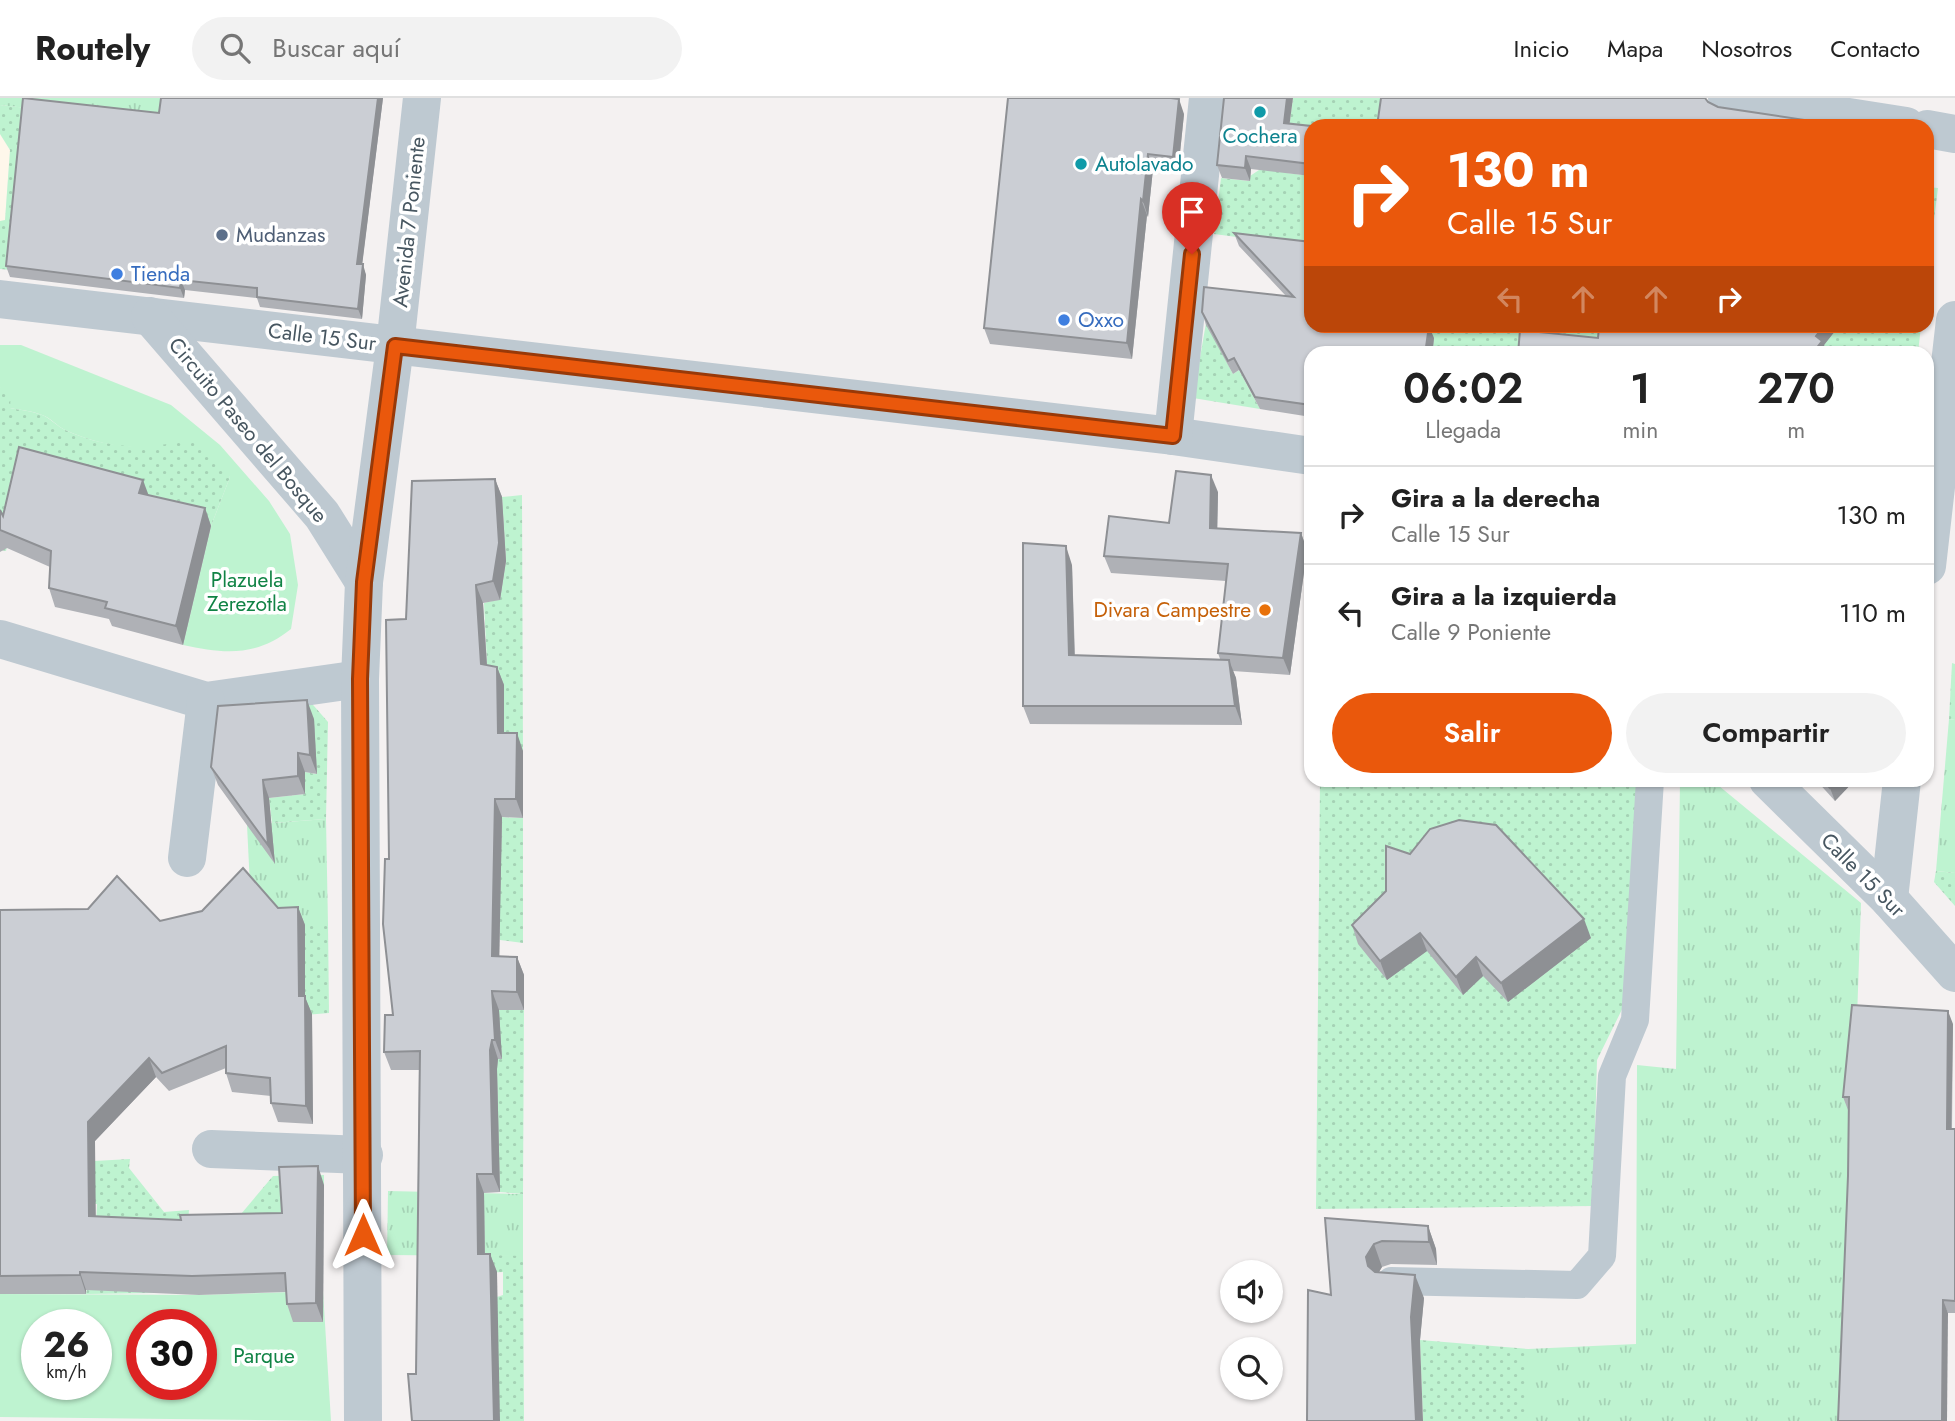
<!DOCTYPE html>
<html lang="es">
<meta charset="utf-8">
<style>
:root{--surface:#fff;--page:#f2f2f2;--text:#222;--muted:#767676;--line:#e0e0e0;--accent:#ea580c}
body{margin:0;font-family:Jost,sans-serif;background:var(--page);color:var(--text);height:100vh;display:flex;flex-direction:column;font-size:26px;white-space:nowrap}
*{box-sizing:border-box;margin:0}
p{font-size:23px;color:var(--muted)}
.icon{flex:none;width:38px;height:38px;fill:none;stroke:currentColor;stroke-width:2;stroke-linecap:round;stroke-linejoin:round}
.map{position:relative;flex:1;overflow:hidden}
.sheet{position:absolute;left:1304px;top:248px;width:630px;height:441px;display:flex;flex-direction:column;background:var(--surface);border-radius:21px;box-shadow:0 2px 5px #0004}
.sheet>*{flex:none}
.banner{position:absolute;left:1304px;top:21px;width:630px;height:214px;border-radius:21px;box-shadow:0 2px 5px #0004;background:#ea580c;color:#fff;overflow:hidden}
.tools{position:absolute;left:1220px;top:1162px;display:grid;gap:14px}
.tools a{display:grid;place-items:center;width:63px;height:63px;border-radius:50%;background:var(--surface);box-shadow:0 2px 5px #0004;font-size:35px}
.speed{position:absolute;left:21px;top:1211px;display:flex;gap:14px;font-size:35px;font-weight:700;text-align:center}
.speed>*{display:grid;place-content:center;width:91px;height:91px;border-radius:50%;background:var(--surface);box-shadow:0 2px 5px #0004;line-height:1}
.speed small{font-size:18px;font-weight:400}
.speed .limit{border:10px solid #d22;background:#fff;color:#111}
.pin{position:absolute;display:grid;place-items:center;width:60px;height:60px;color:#fff;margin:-72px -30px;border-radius:50% 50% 50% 0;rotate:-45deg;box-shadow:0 0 7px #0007}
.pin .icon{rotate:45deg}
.me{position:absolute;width:77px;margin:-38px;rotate:0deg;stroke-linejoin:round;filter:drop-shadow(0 0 5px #0008)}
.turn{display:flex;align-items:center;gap:24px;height:147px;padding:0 28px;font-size:32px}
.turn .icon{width:91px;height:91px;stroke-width:2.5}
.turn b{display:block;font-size:49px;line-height:60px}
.lanes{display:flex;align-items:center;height:66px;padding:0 28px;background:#0003;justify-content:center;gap:35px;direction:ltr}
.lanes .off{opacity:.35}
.eta{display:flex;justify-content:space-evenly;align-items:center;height:119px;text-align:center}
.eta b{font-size:42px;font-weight:600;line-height:49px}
.primary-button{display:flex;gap:14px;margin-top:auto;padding:14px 28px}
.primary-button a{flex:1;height:80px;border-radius:42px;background:var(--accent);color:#fff;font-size:28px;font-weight:600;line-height:80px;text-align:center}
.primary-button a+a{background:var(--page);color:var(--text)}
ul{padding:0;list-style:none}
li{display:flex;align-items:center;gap:21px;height:98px;padding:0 28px;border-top:2px solid var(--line)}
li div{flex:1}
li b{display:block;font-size:26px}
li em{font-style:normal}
header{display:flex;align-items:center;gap:42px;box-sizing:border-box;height:98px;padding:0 35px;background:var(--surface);border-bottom:2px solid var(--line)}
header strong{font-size:33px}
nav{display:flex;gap:38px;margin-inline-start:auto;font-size:24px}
.search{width:490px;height:63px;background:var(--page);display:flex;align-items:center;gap:18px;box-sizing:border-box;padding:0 24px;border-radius:38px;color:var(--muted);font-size:26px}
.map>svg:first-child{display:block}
.commercial{fill:#fef7eb}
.grass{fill:url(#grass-tufts)}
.park{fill:#bef3d0;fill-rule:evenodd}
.garden{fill:url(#garden-dots)}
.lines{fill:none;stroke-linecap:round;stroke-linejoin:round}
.service{stroke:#bec9d1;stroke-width:28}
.minor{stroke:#bec9d1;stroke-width:38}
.wall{fill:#afb1b6}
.shaded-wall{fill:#8e9094}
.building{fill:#cbced4;stroke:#8e9094;stroke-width:2}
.route-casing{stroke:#983908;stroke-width:18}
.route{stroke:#ea580c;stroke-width:12}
.culture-dot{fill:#0f9aa8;stroke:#fff;stroke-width:2.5}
.service-dot{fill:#5c6f8a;stroke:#fff;stroke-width:2.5}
.shop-dot{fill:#3f7fe0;stroke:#fff;stroke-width:2.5}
.food-dot{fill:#e8710a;stroke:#fff;stroke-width:2.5}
.labels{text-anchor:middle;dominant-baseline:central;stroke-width:7;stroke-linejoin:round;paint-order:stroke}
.culture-label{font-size:21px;fill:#0d838f;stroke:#fff}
.street-label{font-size:21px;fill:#475660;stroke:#fff}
.service-label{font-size:21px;fill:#4e5e75;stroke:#fff;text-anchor:start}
.shop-label{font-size:21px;fill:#366cbe;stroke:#fff;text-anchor:start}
.park-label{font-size:21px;fill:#118345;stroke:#fff}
.food-label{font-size:21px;fill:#c56008;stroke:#fff;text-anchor:end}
</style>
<header>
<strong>Routely</strong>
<div class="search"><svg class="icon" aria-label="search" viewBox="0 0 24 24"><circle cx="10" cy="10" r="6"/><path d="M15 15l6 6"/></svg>Buscar aquí</div>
<nav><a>Inicio</a><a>Mapa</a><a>Nosotros</a><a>Contacto</a></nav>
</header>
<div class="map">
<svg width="1955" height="1323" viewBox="0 0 1955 1323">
<defs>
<pattern id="grass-tufts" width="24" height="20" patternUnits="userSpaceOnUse" patternTransform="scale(1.75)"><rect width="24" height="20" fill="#bef3d0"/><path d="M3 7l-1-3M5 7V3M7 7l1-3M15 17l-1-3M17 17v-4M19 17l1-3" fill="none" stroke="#a5d2b5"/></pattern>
<pattern id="garden-dots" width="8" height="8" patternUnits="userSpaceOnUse" patternTransform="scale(1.75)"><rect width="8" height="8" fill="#bef3d0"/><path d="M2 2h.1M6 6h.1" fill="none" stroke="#a5d2b5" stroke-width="1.8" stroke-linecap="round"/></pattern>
</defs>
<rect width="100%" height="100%" fill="#f4f1f1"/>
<polygon class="commercial" points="0,36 10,52 5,123 0,123"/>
<g class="grass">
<polygon points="0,0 166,0 163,26 0,7"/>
<polygon points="1949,621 1955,622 1955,775 1936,773"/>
<polygon points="1680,683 1713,683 1861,805 1843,1323 1528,1323 1528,1251 1636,1246 1637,967 1676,971"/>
<polygon points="326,721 328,827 285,829 250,788 247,727"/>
<polygon points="388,1093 523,1096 523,1158 387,1157"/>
</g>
<g class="park">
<path d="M0,247H21L171,307L220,347L269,403L290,436L298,487L291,531C256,559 224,556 183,547L211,428L230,379L173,346C138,354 98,347 65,332C57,328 51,320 42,317C33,313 20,312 10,310L0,289Z"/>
<path d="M323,1193L331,1323L0,1319V1196L198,1197ZM37,1227H96V1286H37ZM142,1227H201V1286H142Z"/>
</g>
<g class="garden">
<polygon points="1293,0 1387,0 1404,28 1311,28 1311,41 1288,38"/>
<polygon points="0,7 27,10 11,172 0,171 0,123 5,122 10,52 0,36"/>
<polygon points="1268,66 1287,75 1311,78 1311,149 1214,136 1221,80 1249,83 1250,78"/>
<polygon points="1927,89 1938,90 1932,138 1927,137"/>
<polygon points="1206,225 1233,276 1239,272 1260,311 1193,300"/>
<polygon points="1367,228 1605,228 1603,255 1432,255"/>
<polygon points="1839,228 1921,228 1918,255 1826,255 1821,250"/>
<path d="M0,289L11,293L10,310C20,312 32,313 42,317C50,320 57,328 65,332C104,350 150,354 191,340L230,379L211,428L26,368L6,453L0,452Z"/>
<polygon points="522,397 523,653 504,654 504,588 488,585 484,505 500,501 506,463 502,399"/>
<polygon points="1952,565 1955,566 1955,622 1949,621"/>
<polygon points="307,600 328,624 326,721 272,725 269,700 305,696 305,674 316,676"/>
<polygon points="1320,683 1637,683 1638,879 1597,962 1593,1108 1316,1111"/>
<polygon points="499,719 523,720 523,845 500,842"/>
<polygon points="1936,773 1955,775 1955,808 1934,784"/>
<polygon points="305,827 328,827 329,915 305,917"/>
<polygon points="494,912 524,912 523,1096 500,1094"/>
<polygon points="130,1061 129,1070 164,1114 189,1112 187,1135 155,1195 86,1196 95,1148 97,1106 74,1106 76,1064"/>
<polygon points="324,1077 324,1087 288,1124 241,1116 273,1078"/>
<polygon points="485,1157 523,1158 524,1323 499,1323 494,1200 503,1197 503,1174 485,1175"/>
<polygon points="1420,1242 1528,1251 1528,1323 1423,1323"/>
</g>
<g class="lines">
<polyline class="service" points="1391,1183 1577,1187 1602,1158 1612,978 1635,922 1650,682"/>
<g class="minor">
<polyline points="1727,0 1906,28"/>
<polyline points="1927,31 1955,36"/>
<polyline points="0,201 1173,338 1311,358"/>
<polyline points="150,218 322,417 364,484"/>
<polyline points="1173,338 1208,0"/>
<polyline points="1927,468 1955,222"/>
<polyline points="0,541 206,603 360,581"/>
<polyline points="1768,682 1889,801 1955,875"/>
<polyline points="187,760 206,603"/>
<polyline points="1889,801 1902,682"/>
<polyline points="211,1051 364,1057"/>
<polyline points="363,1323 360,581 364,484 395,248 422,0"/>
</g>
</g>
<g class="wall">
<polygon points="161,0 383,0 362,166 366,177 362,221 260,209 257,200 185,192 184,200 10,179 6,168 159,15"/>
<polygon points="1184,16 1178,74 1153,71 1148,119 1147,117 1132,261 990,246 984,230"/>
<polygon points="1290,26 1311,28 1311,78 1251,71 1250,83 1222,80 1217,67"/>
<polygon points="1234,135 1311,144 1311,228 1434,240 1433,251 1311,256 1311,319 1260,311 1239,272 1233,276 1206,227 1202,214 1286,198 1239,148"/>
<polygon points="1599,228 1839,228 1824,247 1827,256 1518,256 1598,240"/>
<polygon points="495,381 502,399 506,463 500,502 483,505 487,567 497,569 504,587 504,635 523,653 523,720 502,719 499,858 517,859 524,877 524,912 499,912 502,961 498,961 497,971 500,1094 484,1095 485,1156 490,1156 497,1174 416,1276 419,972 391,972 384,954 393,917 389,761 406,521"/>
<polygon points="1218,394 1217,430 1301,435 1307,452 1290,577 1233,573 1236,580 1242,627 1030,626 1023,608 1072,467 1075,557 1220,561 1218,555 1226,483 1111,475 1104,458 1169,425"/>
<polygon points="148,397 205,410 211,428 183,547 112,528 109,521 55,509 49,490 50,469 7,450 0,454 0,412 3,418"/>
<polygon points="314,621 317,676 305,674 305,696 269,700 275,766 218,687 211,669"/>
<polygon points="1816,682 1855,682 1835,703"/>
<polygon points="298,809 305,827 305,899 312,916 313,1026 278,1024 271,1005 271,998 232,994 226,975 226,970 169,993 156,979 95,1043 95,1118 181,1122 282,1115 324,1087 323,1224 293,1224 287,1206 286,1194 199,1197 86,1192 86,1196 0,1196 0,812 160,823"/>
<polygon points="1352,827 1591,840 1508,904 1483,878 1463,897 1427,853 1387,882 1358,846"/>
<polygon points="1953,926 1952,1031 1955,1031 1955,1215 1948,1215 1848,1012 1843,999"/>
<polygon points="1325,1120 1428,1128 1436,1151 1437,1167 1391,1166 1382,1169 1379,1174 1424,1200 1420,1242 1331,1197"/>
</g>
<g class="shaded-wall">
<polygon points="378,0 383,0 361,176 357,166"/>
<polygon points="1287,0 1293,0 1288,38 1284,25"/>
<polygon points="1179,1 1184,16 1178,74 1173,59"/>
<polygon points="1148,56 1153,71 1148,119 1143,103"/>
<polygon points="1246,58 1251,71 1250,83 1245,70"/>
<polygon points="1141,101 1147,117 1132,261 1127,245"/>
<polygon points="1927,125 1931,138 1927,176"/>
<polygon points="363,166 366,177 362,221 358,211"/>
<polygon points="181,182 185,192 184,200 180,190"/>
<polygon points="1429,228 1434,240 1432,256 1426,249"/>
<polygon points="1824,228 1839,228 1824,247 1827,256 1812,256 1816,238"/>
<polygon points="1211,377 1218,394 1217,447 1210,430"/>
<polygon points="495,381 502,399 506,463 500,502 493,483"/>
<polygon points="143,382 150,401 139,395"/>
<polygon points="205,410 211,428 183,547 176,528"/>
<polygon points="1301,435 1307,452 1290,577 1283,560"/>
<polygon points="1066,448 1072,467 1075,576 1069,557"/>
<polygon points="476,487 483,505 488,585 481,566"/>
<polygon points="1229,562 1236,580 1242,627 1235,608"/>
<polygon points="497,569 504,587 504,654 498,635"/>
<polygon points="307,602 314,621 317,676 310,657"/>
<polygon points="517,635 523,653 523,720 516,701"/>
<polygon points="298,655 305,674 305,696 298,678"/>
<polygon points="263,682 269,700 275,766 268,747"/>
<polygon points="1838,682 1855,682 1835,703 1830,690"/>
<polygon points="495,701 502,719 499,876 492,858"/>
<polygon points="298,809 305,827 305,899 312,916 313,1026 306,1008 299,898"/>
<polygon points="1584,821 1591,840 1508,904 1501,885"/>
<polygon points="1420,835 1427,853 1387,882 1380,863"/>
<polygon points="517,859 524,877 524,912 517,894"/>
<polygon points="1476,859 1483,878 1463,897 1456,879"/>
<polygon points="492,893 499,912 502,961 495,942"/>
<polygon points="1948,913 1953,926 1951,1044 1947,1031"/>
<polygon points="492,942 498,961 497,971 500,1094 493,1076 490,952"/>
<polygon points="149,960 156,979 95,1043 96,1136 89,1118 88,1024"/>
<polygon points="318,1068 324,1087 323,1224 316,1205"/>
<polygon points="477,1076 484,1095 485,1175 478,1156"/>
<polygon points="1428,1128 1436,1151 1437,1167 1429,1144"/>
<polygon points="1374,1146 1382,1169 1374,1182 1368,1168 1366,1159"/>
<polygon points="490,1156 497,1174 500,1323 494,1323"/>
<polygon points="80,1174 86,1192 86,1196 80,1177"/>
<polygon points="1415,1177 1424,1200 1420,1242 1423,1323 1416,1323 1411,1219"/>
<polygon points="1943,1202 1948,1215 1947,1323 1942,1323"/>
</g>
<g class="building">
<polygon points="23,0 159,15 161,0 378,0 357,166 363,166 358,211 257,199 257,190 181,182 180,190 6,168"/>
<polygon points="1008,0 1171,0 1179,1 1173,59 1148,56 1143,103 1141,101 1127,245 984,230"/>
<polygon points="1224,0 1287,0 1284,25 1311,28 1311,66 1246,58 1245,70 1217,67"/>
<polygon points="1381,0 1705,0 1708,4 1718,9 1818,24 1817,28 1377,28"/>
<polygon points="1234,135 1311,144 1311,228 1429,228 1426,249 1451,256 1311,256 1311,307 1255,299 1234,260 1228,263 1202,214 1204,189 1294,199"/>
<polygon points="1599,228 1824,228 1816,238 1822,243 1812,256 1678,256 1652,252 1651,256 1518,256 1520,232 1598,240"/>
<polygon points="19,349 143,382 139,395 205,410 176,528 105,510 107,504 49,490 51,453 0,432 0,412 3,418"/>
<polygon points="1176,373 1211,377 1210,430 1301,435 1283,560 1218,555 1228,466 1104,458 1109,418 1169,425"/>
<polygon points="495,381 499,445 493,483 476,487 481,566 497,569 498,635 517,635 516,701 495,701 492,858 517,859 517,894 492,893 495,942 492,942 490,952 493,1076 477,1076 478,1156 490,1156 494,1323 412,1323 408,1276 416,1276 420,953 384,954 385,917 393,917 383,826 385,761 389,761 386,522 406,521 412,383"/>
<polygon points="1023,445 1066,448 1069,557 1229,562 1235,608 1023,608"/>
<polygon points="307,602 310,657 298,655 298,678 263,682 268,747 211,669 218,608"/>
<polygon points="1823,682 1838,682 1830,690"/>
<polygon points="1459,722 1496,727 1584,821 1501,885 1476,859 1456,879 1420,835 1380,863 1352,827 1386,793 1386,748 1410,756 1430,731"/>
<polygon points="243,770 278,810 298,809 299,898 305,898 306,1008 271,1005 270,980 226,975 226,948 162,975 149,960 88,1024 89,1118 181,1122 180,1117 282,1115 279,1069 318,1068 316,1205 287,1206 285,1175 192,1178 80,1174 80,1177 0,1178 0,812 88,811 117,778 160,823 202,813"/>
<polygon points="1852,907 1948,913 1947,1031 1955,1031 1955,1203 1943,1202 1942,1323 1838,1323 1848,1078 1849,999 1843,999"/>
<polygon points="1325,1120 1428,1128 1429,1144 1382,1143 1374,1146 1366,1159 1368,1168 1375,1174 1415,1177 1411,1219 1416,1323 1307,1323 1308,1192 1331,1197"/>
</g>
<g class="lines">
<defs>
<polyline id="route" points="363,1137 360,581 364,484 395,248 1173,338 1192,156"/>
</defs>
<use href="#route" class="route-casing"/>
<use href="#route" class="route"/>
</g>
<g class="culture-dot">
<circle cx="1260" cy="14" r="7"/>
<circle cx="1081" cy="66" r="7"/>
</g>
<circle class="service-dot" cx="222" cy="137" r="7"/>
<g class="shop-dot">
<circle cx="117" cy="176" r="7"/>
<circle cx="1064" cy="222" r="7"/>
</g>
<circle class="food-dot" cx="1265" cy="512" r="7"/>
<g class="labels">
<g class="culture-label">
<text x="1260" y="38">Cochera</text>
<text x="1095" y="66" text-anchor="start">Autolavado</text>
</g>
<g class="street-label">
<text transform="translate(409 124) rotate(-84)">Avenida 7 Poniente</text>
<text transform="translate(322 239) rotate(7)">Calle 15 Sur</text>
<text transform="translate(248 332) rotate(50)">Circuito Paseo del Bosque</text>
<text transform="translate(1863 777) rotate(45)">Calle 15 Sur</text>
</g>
<g class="service-label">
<text x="236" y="137">Mudanzas</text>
</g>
<g class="shop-label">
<text x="131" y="176">Tienda</text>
<text x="1078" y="222">Oxxo</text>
</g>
<g class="park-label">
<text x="247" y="482">Plazuela<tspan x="247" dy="24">Zerezotla</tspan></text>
<text x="264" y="1258">Parque</text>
</g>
<g class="food-label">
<text x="1251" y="512">Divara Campestre</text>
</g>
</g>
</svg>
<div class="tools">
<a><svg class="icon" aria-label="sound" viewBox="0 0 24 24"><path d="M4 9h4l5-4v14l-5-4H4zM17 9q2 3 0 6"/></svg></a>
<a><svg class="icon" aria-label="search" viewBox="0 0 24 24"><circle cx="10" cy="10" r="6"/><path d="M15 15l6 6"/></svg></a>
</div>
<div class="speed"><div>26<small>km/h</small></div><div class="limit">30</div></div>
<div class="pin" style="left:1192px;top:156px;background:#d93025"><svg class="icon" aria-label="arrive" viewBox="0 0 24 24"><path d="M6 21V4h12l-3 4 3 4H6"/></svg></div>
<svg class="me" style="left:363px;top:1137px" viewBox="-20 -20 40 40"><path d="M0-17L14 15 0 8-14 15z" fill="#ea580c" stroke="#fff" stroke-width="4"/></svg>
<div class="banner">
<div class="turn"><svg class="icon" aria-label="right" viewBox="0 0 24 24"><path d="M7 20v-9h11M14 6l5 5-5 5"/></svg><div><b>130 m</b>Calle 15 Sur</div></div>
<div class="lanes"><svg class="icon off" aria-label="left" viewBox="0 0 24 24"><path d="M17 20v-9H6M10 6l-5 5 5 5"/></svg><svg class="icon off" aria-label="ahead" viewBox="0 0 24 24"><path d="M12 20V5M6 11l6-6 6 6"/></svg><svg class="icon off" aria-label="ahead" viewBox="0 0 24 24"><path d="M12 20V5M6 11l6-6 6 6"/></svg><svg class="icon" aria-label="right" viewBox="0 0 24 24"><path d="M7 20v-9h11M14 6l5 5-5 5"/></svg></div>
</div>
<section class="sheet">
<div class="eta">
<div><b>06:02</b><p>Llegada</p></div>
<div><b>1</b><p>min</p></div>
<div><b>270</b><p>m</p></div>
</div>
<ul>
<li><svg class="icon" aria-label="right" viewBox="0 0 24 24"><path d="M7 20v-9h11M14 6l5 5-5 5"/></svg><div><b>Gira a la derecha</b><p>Calle 15 Sur</p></div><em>130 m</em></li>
<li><svg class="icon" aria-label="left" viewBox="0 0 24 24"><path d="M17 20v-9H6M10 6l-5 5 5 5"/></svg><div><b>Gira a la izquierda</b><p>Calle 9 Poniente</p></div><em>110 m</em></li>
</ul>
<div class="primary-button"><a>Salir</a><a>Compartir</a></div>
</section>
</div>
